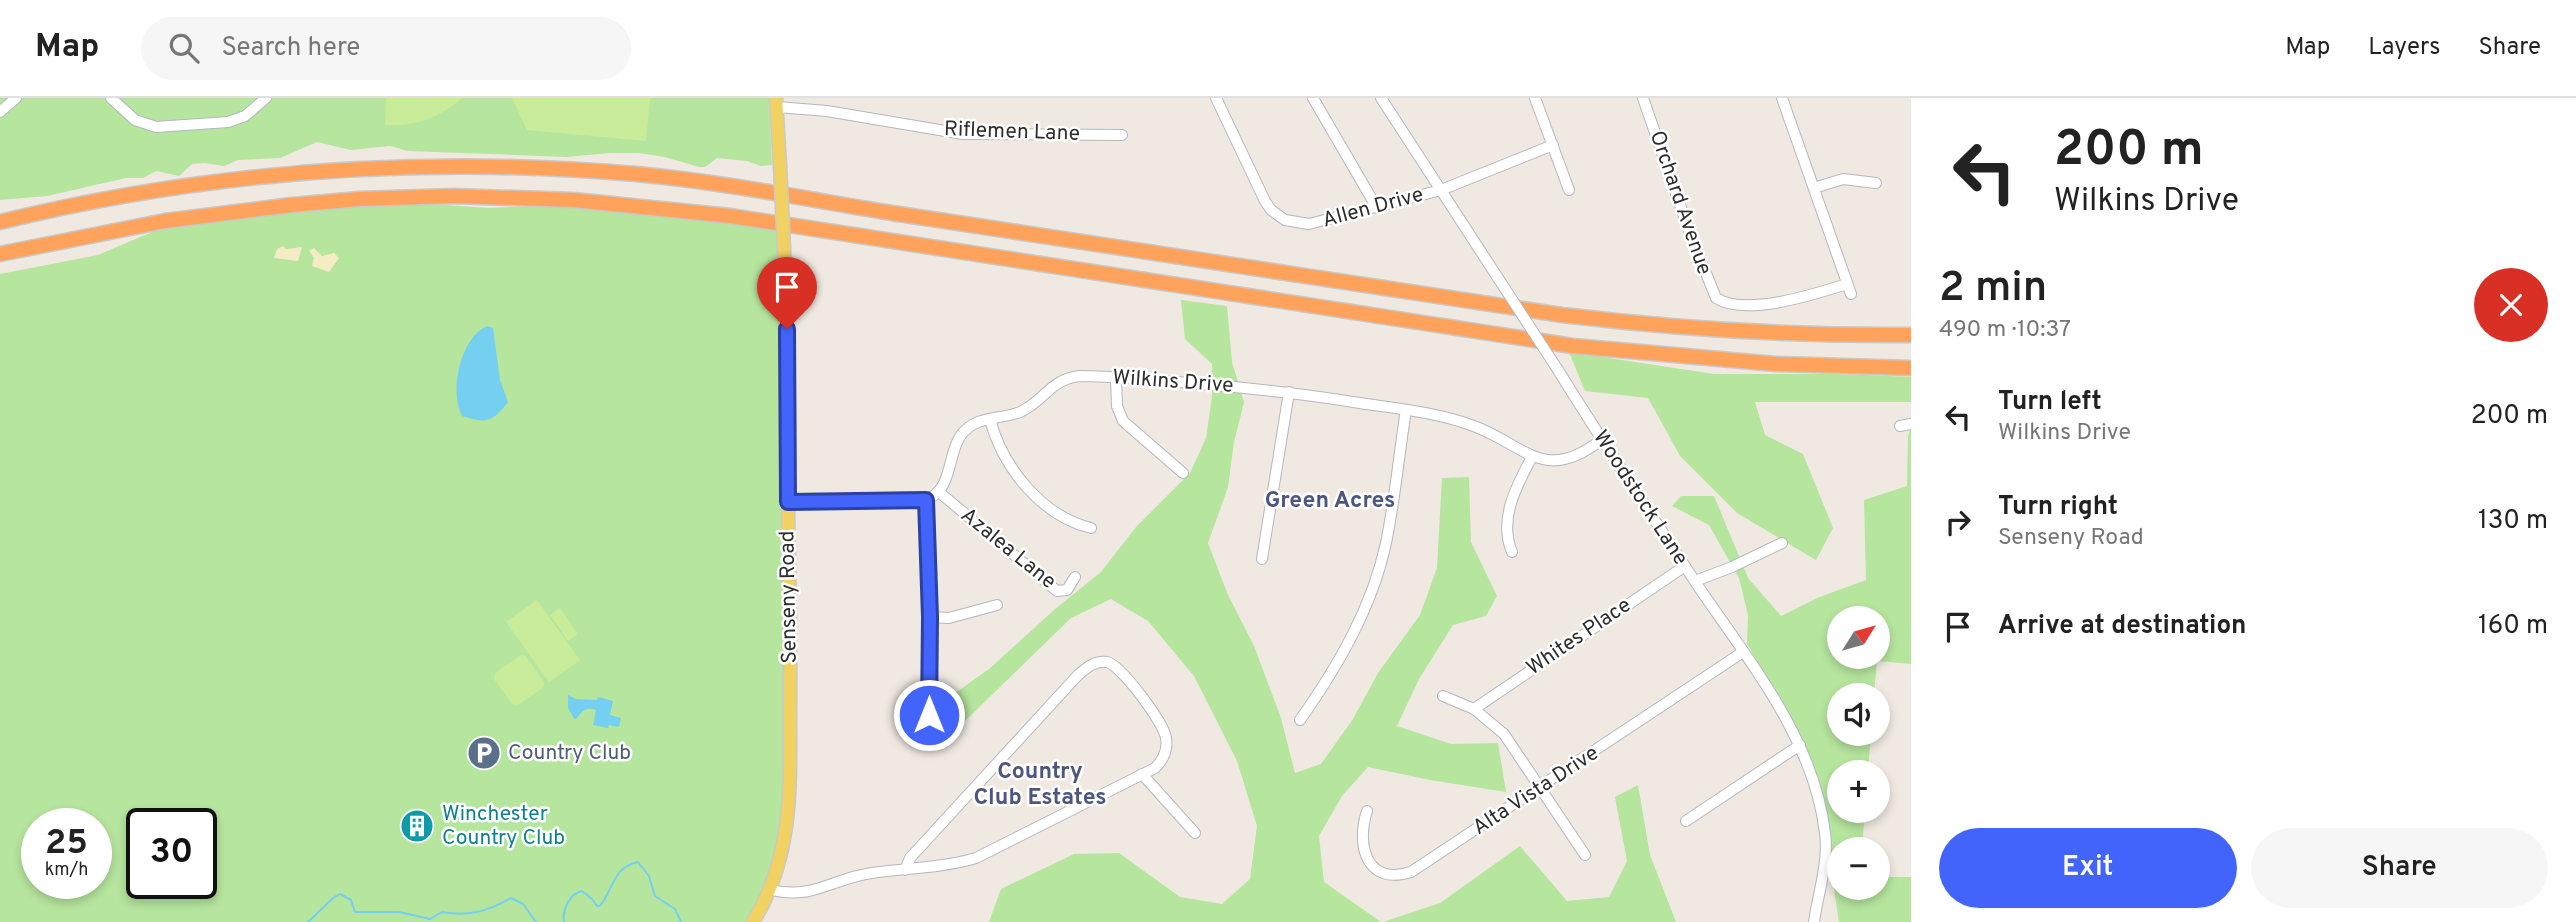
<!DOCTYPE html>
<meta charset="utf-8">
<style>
:root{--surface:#fff;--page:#f6f6f6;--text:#222;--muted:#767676;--line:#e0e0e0;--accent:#4264fb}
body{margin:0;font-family:Overpass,sans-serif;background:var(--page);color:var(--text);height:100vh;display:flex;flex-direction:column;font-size:26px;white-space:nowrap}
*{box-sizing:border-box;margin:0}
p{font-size:23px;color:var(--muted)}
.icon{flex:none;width:38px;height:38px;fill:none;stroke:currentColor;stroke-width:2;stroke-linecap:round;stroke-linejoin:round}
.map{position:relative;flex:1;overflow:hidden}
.drawer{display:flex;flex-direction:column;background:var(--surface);width:665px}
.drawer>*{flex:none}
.banner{background:#fff;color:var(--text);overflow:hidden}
.needle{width:46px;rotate:53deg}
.buttons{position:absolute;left:1827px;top:508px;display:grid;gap:14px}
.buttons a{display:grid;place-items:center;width:63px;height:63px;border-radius:50%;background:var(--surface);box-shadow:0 4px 10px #0003;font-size:35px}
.speed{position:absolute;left:21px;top:710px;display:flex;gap:14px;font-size:35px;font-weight:700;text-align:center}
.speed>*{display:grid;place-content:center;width:91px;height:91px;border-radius:50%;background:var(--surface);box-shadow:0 4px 10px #0003;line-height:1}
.speed small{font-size:18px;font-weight:400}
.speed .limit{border:4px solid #111;border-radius:10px;background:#fff;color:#111}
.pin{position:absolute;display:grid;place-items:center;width:60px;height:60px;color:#fff;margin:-72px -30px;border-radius:50% 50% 50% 0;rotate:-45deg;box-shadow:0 0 7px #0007}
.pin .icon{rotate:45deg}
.me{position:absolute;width:77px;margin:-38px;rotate:0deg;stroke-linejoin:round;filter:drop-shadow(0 0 5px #0008)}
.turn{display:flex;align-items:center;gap:24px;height:147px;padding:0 28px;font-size:32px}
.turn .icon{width:91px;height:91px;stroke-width:2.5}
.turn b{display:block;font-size:49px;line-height:60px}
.round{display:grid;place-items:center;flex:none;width:74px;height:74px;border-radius:37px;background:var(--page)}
.head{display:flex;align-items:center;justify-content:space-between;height:119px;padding:0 28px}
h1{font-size:42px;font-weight:600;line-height:52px}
.button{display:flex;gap:14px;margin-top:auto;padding:14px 28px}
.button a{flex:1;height:80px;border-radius:42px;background:var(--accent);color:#fff;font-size:28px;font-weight:600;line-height:80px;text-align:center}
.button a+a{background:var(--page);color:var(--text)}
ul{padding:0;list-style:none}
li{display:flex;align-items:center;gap:21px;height:105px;padding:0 28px}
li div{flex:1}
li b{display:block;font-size:26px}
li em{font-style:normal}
header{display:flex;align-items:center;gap:42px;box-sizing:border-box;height:98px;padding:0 35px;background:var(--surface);border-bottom:2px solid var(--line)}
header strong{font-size:33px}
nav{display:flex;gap:38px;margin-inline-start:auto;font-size:24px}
.search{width:490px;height:63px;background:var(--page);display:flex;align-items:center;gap:18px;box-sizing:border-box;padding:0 24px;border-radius:38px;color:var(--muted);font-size:26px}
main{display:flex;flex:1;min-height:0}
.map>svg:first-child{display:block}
.green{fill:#b6e59e;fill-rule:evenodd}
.sand{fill:#f3ecc5}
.pitch{fill:#c9ec9a}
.water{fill:#75cff0}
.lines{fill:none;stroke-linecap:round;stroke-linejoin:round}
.stream{stroke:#75cff0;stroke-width:2}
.minor-casing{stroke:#b4b7c1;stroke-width:12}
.major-casing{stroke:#c9c9c9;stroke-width:15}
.highway-casing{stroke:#c9c9c9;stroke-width:17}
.minor{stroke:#fff;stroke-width:10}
.major{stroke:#f2d163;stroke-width:12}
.highway{stroke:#ffa35c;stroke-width:14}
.minor-bridge-casing{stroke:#b4b7c1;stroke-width:12;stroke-linecap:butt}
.major-bridge-casing{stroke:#c9c9c9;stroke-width:15;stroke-linecap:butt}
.minor-bridge{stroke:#fff;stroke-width:10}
.major-bridge{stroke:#f2d163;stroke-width:12}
.route-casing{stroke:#2b41a3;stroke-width:18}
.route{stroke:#4264fb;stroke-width:12}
.labels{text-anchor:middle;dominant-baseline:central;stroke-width:5;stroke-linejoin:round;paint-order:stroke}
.street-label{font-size:21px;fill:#2e2e2e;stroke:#fff}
.service-label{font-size:21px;fill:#4e5e75;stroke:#fff;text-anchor:start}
.culture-label{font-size:21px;fill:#0d838f;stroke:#fff;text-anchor:start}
.neighbourhood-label{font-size:23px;font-weight:bold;fill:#4d5680;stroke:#fff}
</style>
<header>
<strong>Map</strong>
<div class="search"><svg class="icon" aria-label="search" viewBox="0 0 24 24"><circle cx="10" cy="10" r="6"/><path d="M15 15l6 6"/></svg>Search here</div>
<nav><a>Map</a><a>Layers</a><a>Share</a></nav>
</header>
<main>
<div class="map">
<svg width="1911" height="824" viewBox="0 0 1911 824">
<rect width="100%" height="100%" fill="#efe9e1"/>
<g class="green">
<polygon points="0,0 769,0 772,67 761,68 747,63 717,60 705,69 699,69 665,59 639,55 609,55 567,59 408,53 390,48 351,52 317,44 280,60 238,62 224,68 205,65 192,66 179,78 156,73 143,80 126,80 47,98 0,102"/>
<path d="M359,101L489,110L611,104L782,127L787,727L753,824H0V176L98,157L185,120ZM37,726H96V786H37ZM142,726H201V786H142Z"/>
<polygon points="1181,202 1227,208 1232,264 1244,304 1234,344 1228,389 1208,445 1228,497 1254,548 1281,620 1295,675 1321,666 1353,621 1378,575 1420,517 1437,470 1442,380 1469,379 1471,444 1497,498 1486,518 1453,527 1419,581 1397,628 1451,646 1498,645 1506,694 1430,682 1368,669 1342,698 1319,738 1324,784 1381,824 989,824 1001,791 1074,756 1119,755 1180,799 1222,806 1250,781 1257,728 1237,663 1194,578 1148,523 1111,501 1071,520 934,653 910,627 989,571 1054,512 1101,474 1136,429 1190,375 1206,340 1212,298 1212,266 1185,241"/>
<polygon points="1569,254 1714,276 1842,276 1911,279 1911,304 1755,304 1765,337 1803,356 1833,430 1816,462 1737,415 1680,358 1648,300 1585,293"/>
<path d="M1911,327V566L1877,563L1874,597H1839V635H1871L1868,674H1839V712H1865L1862,751H1839V789H1878V779H1911V824H1839L1833,785L1829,722L1803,641L1747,546L1748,517L1739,480L1709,427L1672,408L1681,398H1714L1748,480L1781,518L1817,500L1866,482L1864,402L1907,388L1908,339ZM1839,520H1878V558H1839Z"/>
<polygon points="1638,687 1650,757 1676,824 1383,824 1440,805 1520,748 1567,803 1609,799 1627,763 1615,699"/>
</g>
<g class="sand">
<polygon points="283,148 286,151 302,149 298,163 274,160 277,151"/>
<polygon points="314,150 322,158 334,155 339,160 329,174 312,168 314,160 309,153"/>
</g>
<g class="pitch">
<path d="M386,0H462C439,20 415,29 385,27Z"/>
<polygon points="512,0 650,0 646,43 527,32"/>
<polygon points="537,502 580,562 549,584 506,524"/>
<polygon points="560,510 578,536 568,543 550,517"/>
<polygon points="521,557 526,558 544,584 544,589 518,607 512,606 494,581 495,575"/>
</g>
<g class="water">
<path d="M487,228L493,230L500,282L508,304C493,324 486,326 462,318C449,293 460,240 487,228Z"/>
<path d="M568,597L576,601L597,602L598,599L613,603L610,617L621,620L619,629L609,627L608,630L593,627L596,612C584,608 582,614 575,622L568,610Z"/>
</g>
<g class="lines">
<g class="stream">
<path d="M308,824L333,800L340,796L351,802L355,814H399L430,821L442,814C468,819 488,813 511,800L523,806L536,824"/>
<path d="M564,824C562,812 569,796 582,793L592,801L597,808H600C613,792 613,769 638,764L649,778L655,798L675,811L681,824"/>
</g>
<defs>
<g id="minor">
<polyline points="111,0 135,22 156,29 228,24 245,18 266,0"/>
<polyline points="1216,0 1265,103 1271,112 1285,122 1309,126 1441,92 1553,47"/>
<polyline points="1313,0 1377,110"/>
<polyline points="1381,0 1498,180"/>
<polyline points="1535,0 1569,92"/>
<path d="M1643,0L1689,133L1716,200C1746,219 1815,196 1847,186"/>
<polyline points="1782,0 1851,196"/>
<polyline points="777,9 827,13 963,36 1122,37"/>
<polyline points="0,14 16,0"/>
<polyline points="1814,90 1843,81 1876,85"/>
<path d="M1558,272C1602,343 1648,412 1694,482C1746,560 1814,639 1825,735C1829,764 1818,795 1814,824"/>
<polyline points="1116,280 1117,308 1123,323 1183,375"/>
<path d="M990,321C1002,368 1041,418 1091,430"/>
<polyline points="1900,328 1911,326"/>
<polyline points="939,394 1057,493 1067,492 1075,479"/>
<polyline points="926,402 930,519 929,617"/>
<path d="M788,404L922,403C954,395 946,358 961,337C976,317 1000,322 1020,314C1045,303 1049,282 1079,278C1107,278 1136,281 1165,283C1232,288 1299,295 1366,306C1401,311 1438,315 1471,327C1525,346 1543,387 1601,342"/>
<path d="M1512,454C1498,421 1517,387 1532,359"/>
<polyline points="1262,461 1289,294"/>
<polyline points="1695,483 1732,469 1782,445"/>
<polyline points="930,519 949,520 997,507"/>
<polyline points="1443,598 1474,611 1504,636 1585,757"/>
<polyline points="1474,611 1685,468"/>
<path d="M1300,622C1338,568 1372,510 1386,445C1395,401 1399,356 1406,312"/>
<polyline points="1142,676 1195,735"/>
<path d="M1367,713C1356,747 1366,788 1411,774L1743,554"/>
<polyline points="1686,723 1800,647"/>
<path d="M771,792C814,802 833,780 872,775C907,770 942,770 976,760L1155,670C1163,662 1168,652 1166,640C1164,625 1121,567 1107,564C1095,562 1086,570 1078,577L910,760L905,772"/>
</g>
<g id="major">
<polyline points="776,0 780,68"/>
<path d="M753,824C794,757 790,688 790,613C791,544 789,475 788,406C786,321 787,236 784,151"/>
</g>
<g id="highway">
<path d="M0,124C207,73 423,58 636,76C722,84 807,101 892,115L1562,217C1679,231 1793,238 1911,237"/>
<polyline points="0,156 165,123 292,107 359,101 454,98 573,102 730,118 1573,248 1776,266 1911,270"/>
</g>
</defs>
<use href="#minor" class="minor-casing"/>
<use href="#major" class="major-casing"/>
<use href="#highway" class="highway-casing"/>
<use href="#minor" class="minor"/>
<use href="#major" class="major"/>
<use href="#highway" class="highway"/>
<defs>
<polyline id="minor-bridge" points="1498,180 1558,272"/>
<polyline id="major-bridge" points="780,68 784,151"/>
</defs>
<use href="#minor-bridge" class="minor-bridge-casing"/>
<use href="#major-bridge" class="major-bridge-casing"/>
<use href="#minor-bridge" class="minor-bridge"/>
<use href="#major-bridge" class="major-bridge"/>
</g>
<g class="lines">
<defs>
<polyline id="route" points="787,231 788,404 926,402 930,519 929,617"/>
</defs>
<use href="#route" class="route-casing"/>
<use href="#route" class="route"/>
</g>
<defs>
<symbol id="parking-disc" viewBox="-11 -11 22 22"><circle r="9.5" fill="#5c6f8a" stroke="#fff"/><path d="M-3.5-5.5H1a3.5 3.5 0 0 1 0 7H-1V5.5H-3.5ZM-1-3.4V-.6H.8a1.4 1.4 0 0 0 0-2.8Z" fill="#fff"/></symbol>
<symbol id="building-disc" viewBox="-11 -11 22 22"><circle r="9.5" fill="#0f9aa8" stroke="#fff"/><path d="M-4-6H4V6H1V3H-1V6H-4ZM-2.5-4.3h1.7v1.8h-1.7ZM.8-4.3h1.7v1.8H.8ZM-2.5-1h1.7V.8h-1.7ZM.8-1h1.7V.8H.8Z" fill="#fff"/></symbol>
</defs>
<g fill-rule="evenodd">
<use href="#parking-disc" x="465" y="636" width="38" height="38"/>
<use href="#building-disc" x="398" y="709" width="38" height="38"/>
</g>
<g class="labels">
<g class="street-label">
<text transform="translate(1012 34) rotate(2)">Riflemen Lane</text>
<text transform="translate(1680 105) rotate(71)">Orchard Avenue</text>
<text transform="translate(1373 110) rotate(-15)">Allen Drive</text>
<text transform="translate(1173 284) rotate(4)">Wilkins Drive</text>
<text transform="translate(1640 400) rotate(57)">Woodstock Lane</text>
<text transform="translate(1008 451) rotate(39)">Azalea Lane</text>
<text transform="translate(789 499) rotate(-91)">Senseny Road</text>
<text transform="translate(1579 539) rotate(-34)">Whites Place</text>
<text transform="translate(1536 693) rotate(-33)">Alta Vista Drive</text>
</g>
<g class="service-label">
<text x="508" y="655">Country Club</text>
</g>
<g class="culture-label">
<text x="442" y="716">Winchester<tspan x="442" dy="24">Country Club</tspan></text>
</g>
<g class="neighbourhood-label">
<text x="1330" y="403">Green Acres</text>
<text x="1040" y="674">Country<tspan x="1040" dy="26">Club Estates</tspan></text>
</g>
</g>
</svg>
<div class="buttons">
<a><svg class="needle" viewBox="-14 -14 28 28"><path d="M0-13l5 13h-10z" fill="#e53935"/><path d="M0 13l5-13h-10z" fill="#767676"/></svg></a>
<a><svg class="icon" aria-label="sound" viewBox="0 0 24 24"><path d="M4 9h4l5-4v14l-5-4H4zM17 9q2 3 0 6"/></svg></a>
<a>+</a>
<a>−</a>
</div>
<div class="speed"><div>25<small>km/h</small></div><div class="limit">30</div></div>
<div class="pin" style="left:787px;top:231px;background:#d93025"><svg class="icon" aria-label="arrive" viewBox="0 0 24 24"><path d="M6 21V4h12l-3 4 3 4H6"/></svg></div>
<svg class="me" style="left:929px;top:617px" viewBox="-20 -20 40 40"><circle r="17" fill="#4264fb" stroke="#fff" stroke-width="3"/><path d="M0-11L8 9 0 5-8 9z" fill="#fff"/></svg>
</div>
<section class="drawer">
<div class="banner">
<div class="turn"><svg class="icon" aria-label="left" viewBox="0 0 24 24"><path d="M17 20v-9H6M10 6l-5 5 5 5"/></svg><div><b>200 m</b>Wilkins Drive</div></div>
</div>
<div class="head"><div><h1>2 min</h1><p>490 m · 10:37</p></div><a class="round" style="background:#d93025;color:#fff"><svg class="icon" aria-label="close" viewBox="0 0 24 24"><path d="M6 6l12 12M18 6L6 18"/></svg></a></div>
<ul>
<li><svg class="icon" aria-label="left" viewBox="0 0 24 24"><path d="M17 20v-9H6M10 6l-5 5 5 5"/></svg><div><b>Turn left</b><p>Wilkins Drive</p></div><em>200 m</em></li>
<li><svg class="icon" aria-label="right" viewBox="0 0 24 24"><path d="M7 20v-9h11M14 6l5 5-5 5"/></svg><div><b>Turn right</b><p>Senseny Road</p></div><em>130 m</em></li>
<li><svg class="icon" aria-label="arrive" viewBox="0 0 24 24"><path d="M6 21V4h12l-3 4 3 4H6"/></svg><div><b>Arrive at destination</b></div><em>160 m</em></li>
</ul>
<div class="button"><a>Exit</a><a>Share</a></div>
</section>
</main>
